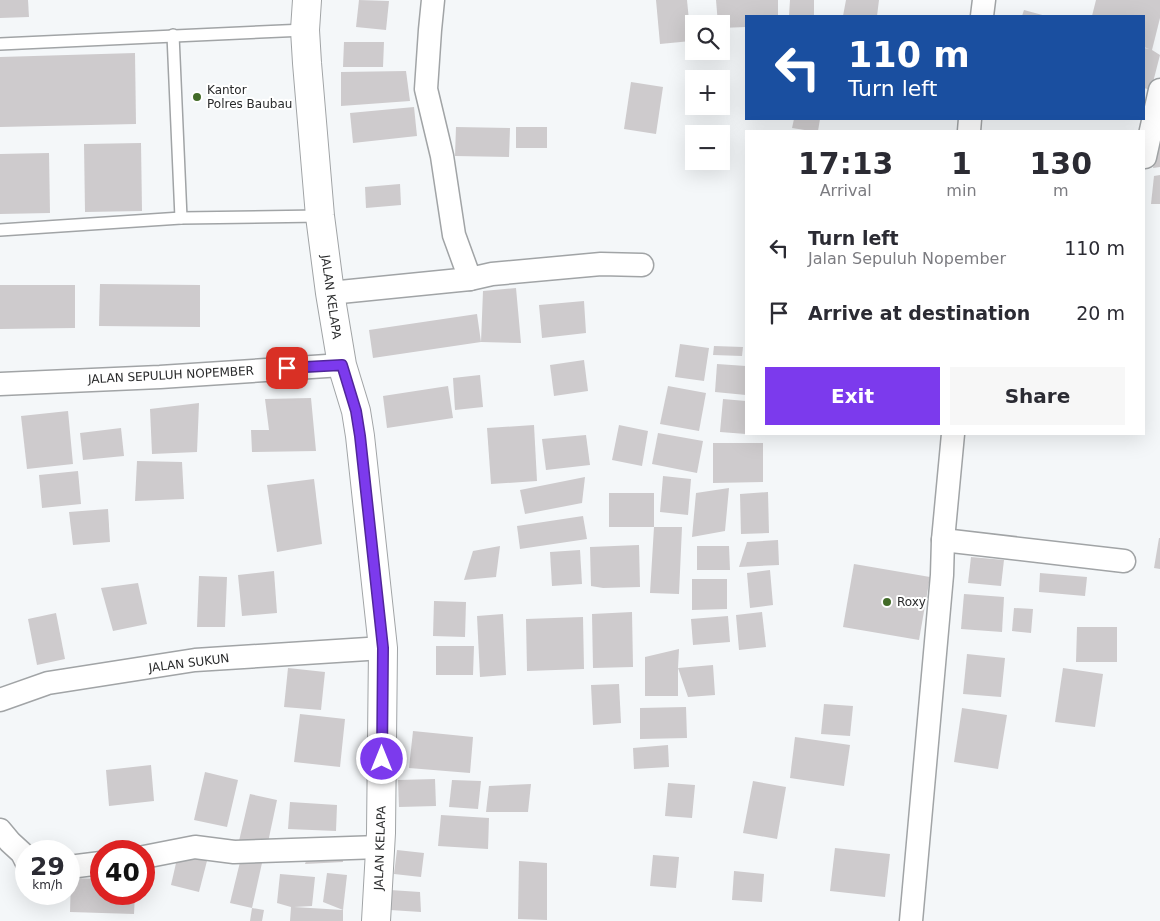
<!DOCTYPE html>
<meta charset="utf-8">
<style>
:root{--surface:#fff;--page:#f7f7f7;--text:#2b2b33;--muted:#7c7c81;--accent:#7c3aed}
body{margin:0;font-family:"DejaVu Sans",sans-serif;background:var(--page);color:var(--text);height:100vh;display:flex;flex-direction:column;font-size:19px;white-space:nowrap}
*{box-sizing:border-box;margin:0}
p{font-size:16px;color:var(--muted)}
.icon{flex:none;width:28px;height:28px;fill:none;stroke:currentColor;stroke-width:2;stroke-linecap:round;stroke-linejoin:round}
.map{position:relative;flex:1;overflow:hidden}
.side{position:absolute;left:745px;top:130px;width:400px;height:305px;display:flex;flex-direction:column;background:var(--surface);border-radius:0px;box-shadow:0 5px 20px #0002}
.side>*{flex:none}
.hud{position:absolute;left:745px;top:15px;width:400px;height:105px;border-radius:0px;box-shadow:0 5px 20px #0002;background:#1a4fa0;color:#fff;overflow:hidden}
.tools{position:absolute;left:685px;top:15px;display:grid;gap:10px}
.tools a{display:grid;place-items:center;width:45px;height:45px;border-radius:0px;background:var(--surface);box-shadow:0 5px 20px #0002;font-size:25px}
.speed{position:absolute;left:15px;top:840px;display:flex;gap:10px;font-size:25px;font-weight:700;text-align:center}
.speed>*{display:grid;place-content:center;width:65px;height:65px;border-radius:50%;background:var(--surface);box-shadow:0 5px 20px #0002;line-height:1}
.speed small{font-size:12px;font-weight:400}
.speed .limit{border:8px solid #d22;background:#fff;color:#111}
.pin{position:absolute;display:grid;place-items:center;width:42px;height:42px;color:#fff;margin:-21px;border-radius:10px;box-shadow:0 2px 8px #0006}
.me{position:absolute;width:55px;margin:-28px;rotate:0deg;stroke-linejoin:round;filter:drop-shadow(0 0 4px #0008)}
.turn{display:flex;align-items:center;gap:18px;height:105px;padding:0 20px;font-size:22px}
.turn .icon{width:65px;height:65px;stroke-width:2.5}
.turn b{display:block;font-size:35px;line-height:42px}
.eta{display:flex;justify-content:space-evenly;align-items:center;height:85px;text-align:center}
.eta b{font-size:30px;font-weight:800;line-height:35px}
.action{display:flex;gap:10px;margin-top:auto;padding:10px 20px}
.action a{flex:1;height:58px;border-radius:0px;background:var(--accent);color:#fff;font-size:20px;font-weight:800;line-height:58px;text-align:center}
.action a+a{background:var(--page);color:var(--text)}
ul{padding:0;list-style:none}
li{display:flex;align-items:center;gap:15px;height:65px;padding:0 20px}
li div{flex:1}
li b{display:block;font-size:19px}
li em{font-style:normal}
.map>svg:first-child{display:block}
.building{fill:#cecbcd}
.lines{fill:none;stroke-linecap:round;stroke-linejoin:round}
.service-casing{stroke:#a1a4a6;stroke-width:14}
.minor-casing{stroke:#a1a4a6;stroke-width:25}
.tertiary-casing{stroke:#a1a4a6;stroke-width:30}
.service{stroke:#fff;stroke-width:11}
.minor{stroke:#fff;stroke-width:22}
.tertiary{stroke:#fff;stroke-width:28}
.route-casing{stroke:#51269a;stroke-width:12}
.route{stroke:#7c3aed;stroke-width:9}
.poi-dot{fill:#426b28;stroke:#fff;stroke-width:2}
.labels{text-anchor:middle;dominant-baseline:central;stroke-width:4;stroke-linejoin:round;paint-order:stroke}
.poi-label{font-size:12px;fill:#292a2b;stroke:#fff;text-anchor:start}
.street-label{font-size:12px;fill:#292a2b;stroke:#fff}
</style>
<div class="map">
<svg width="1160" height="921" viewBox="0 0 1160 921">
<rect width="100%" height="100%" fill="#f4f7f9"/>
<g class="building">
<polygon points="0,0 28,0 29,17 0,18"/>
<polygon points="359,0 389,1 386,30 356,27"/>
<polygon points="656,0 687,0 691,41 660,44"/>
<polygon points="716,0 778,0 778,16 746,16 746,27 721,28 721,24 718,24"/>
<polygon points="790,0 814,0 814,16 789,16"/>
<polygon points="846,0 879,0 877,16 843,16"/>
<polygon points="1096,0 1160,0 1160,18 1152,50 1160,55 1151,90 1144,88 1144,48 1149,49 1144,47 1144,16 1092,16"/>
<polygon points="1024,10 1046,16 1022,16"/>
<polygon points="344,42 384,42 383,67 343,67"/>
<polygon points="135,53 136,124 0,127 0,57"/>
<polygon points="406,71 410,101 341,106 341,72"/>
<polygon points="631,82 663,87 656,134 624,129"/>
<polygon points="414,107 417,136 353,143 350,113"/>
<polygon points="794,119 820,119 818,131 811,131 792,128"/>
<polygon points="456,127 510,128 509,157 455,156"/>
<rect x="516" y="127" width="31" height="21"/>
<polygon points="1159,135 1160,135 1160,167 1153,168"/>
<polygon points="141,143 142,211 85,212 84,144"/>
<polygon points="49,153 50,213 0,214 0,154"/>
<polygon points="1160,175 1160,204 1151,204 1154,176"/>
<polygon points="400,184 401,205 366,208 365,187"/>
<polygon points="100,284 200,285 200,327 99,326"/>
<polygon points="0,285 75,285 75,328 0,329"/>
<polygon points="516,288 521,343 481,342 373,358 369,330 477,314 481,342 483,291"/>
<polygon points="584,301 586,333 542,338 539,305"/>
<polygon points="680,344 709,348 704,381 675,377"/>
<polygon points="714,346 743,347 742,356 713,355"/>
<polygon points="584,360 588,391 554,396 550,365"/>
<polygon points="717,364 746,366 746,395 715,392"/>
<polygon points="480,375 483,407 455,410 453,378"/>
<polygon points="448,386 453,418 387,428 383,396"/>
<polygon points="668,386 706,393 699,431 660,424"/>
<polygon points="311,398 316,451 252,452 251,430 269,430 265,399"/>
<polygon points="723,399 746,401 746,434 720,432"/>
<polygon points="199,403 197,452 152,454 150,409"/>
<polygon points="68,411 73,464 27,469 21,416"/>
<polygon points="534,425 537,481 491,484 487,428"/>
<polygon points="619,425 648,431 642,466 612,460"/>
<polygon points="121,428 124,456 83,460 80,433"/>
<polygon points="658,433 703,441 697,473 652,464"/>
<polygon points="586,435 590,465 546,470 542,439"/>
<polygon points="713,443 763,443 763,482 713,483"/>
<polygon points="137,461 182,462 184,499 135,501"/>
<polygon points="78,471 81,504 42,508 39,475"/>
<polygon points="663,476 691,479 688,515 660,512"/>
<polygon points="585,477 582,503 525,514 520,490"/>
<polygon points="314,479 322,544 277,552 267,485"/>
<polygon points="729,488 725,531 692,537 696,493"/>
<polygon points="768,492 769,533 741,534 740,494"/>
<polygon points="609,493 654,493 654,527 682,527 679,594 650,593 654,527 609,527"/>
<polygon points="108,509 110,542 73,545 69,512"/>
<polygon points="583,516 587,539 520,549 517,526"/>
<polygon points="1159,538 1160,538 1160,569 1154,568"/>
<polygon points="778,540 779,565 739,567 747,542"/>
<polygon points="639,545 640,587 603,588 591,586 590,547"/>
<polygon points="500,546 496,577 464,580 473,551"/>
<polygon points="697,546 729,546 730,570 697,570"/>
<polygon points="580,550 582,584 552,586 550,552"/>
<polygon points="971,557 1004,560 1001,586 968,583"/>
<polygon points="854,564 930,577 919,640 843,627"/>
<polygon points="770,570 773,605 750,608 747,573"/>
<polygon points="274,571 277,613 242,616 238,575"/>
<polygon points="1040,573 1087,577 1085,596 1039,592"/>
<polygon points="199,576 227,577 225,627 197,627"/>
<polygon points="692,579 727,579 727,609 692,610"/>
<polygon points="138,583 147,624 113,631 101,588"/>
<polygon points="964,594 1004,597 1002,632 961,629"/>
<polygon points="434,601 466,602 465,637 433,636"/>
<polygon points="1014,608 1033,609 1031,633 1012,631"/>
<polygon points="632,612 633,667 593,668 592,614"/>
<polygon points="762,612 766,647 739,650 736,615"/>
<polygon points="56,613 65,659 37,665 28,619"/>
<polygon points="503,614 506,675 480,677 477,616"/>
<polygon points="728,616 730,642 693,645 691,619"/>
<polygon points="583,617 584,669 527,671 526,619"/>
<polygon points="1077,627 1117,627 1117,662 1076,662"/>
<polygon points="436,646 474,646 473,675 436,675"/>
<polygon points="679,649 678,668 713,665 715,695 688,697 678,668 678,696 645,696 645,657"/>
<polygon points="967,654 1005,658 1001,697 963,694"/>
<polygon points="288,668 325,672 321,710 284,707"/>
<polygon points="1063,668 1103,674 1095,727 1055,722"/>
<polygon points="619,684 621,723 593,725 591,685"/>
<polygon points="824,704 853,706 850,736 821,734"/>
<polygon points="686,707 687,738 640,739 640,708"/>
<polygon points="962,708 1007,715 998,769 954,762"/>
<polygon points="300,714 345,719 340,767 294,762"/>
<polygon points="413,731 473,737 470,773 409,768"/>
<polygon points="795,737 850,745 844,786 790,778"/>
<polygon points="668,745 669,767 634,769 633,748"/>
<polygon points="151,765 154,801 109,806 106,770"/>
<polygon points="205,772 238,780 227,827 194,820"/>
<polygon points="435,779 436,806 399,807 398,780"/>
<polygon points="452,780 481,781 478,809 449,807"/>
<polygon points="753,781 786,787 777,839 743,833"/>
<polygon points="668,783 695,785 692,818 665,816"/>
<polygon points="531,784 528,812 486,812 489,786"/>
<polygon points="250,794 277,800 267,847 239,841"/>
<polygon points="290,802 337,805 336,831 288,829"/>
<polygon points="441,815 489,818 488,849 438,846"/>
<polygon points="835,848 890,854 885,897 830,891"/>
<polygon points="179,850 208,857 199,892 171,885"/>
<polygon points="342,850 343,862 305,864 309,852"/>
<polygon points="397,850 424,853 421,877 394,874"/>
<polygon points="653,855 679,857 676,888 650,886"/>
<polygon points="241,858 262,863 252,908 230,903"/>
<polygon points="519,861 547,863 547,920 518,919"/>
<polygon points="734,871 764,874 762,902 732,900"/>
<polygon points="327,873 347,875 343,910 323,902"/>
<polygon points="280,874 315,877 312,906 294,907 343,910 343,921 290,921 291,907 277,903"/>
<polygon points="71,878 101,879 101,894 135,894 134,914 70,912"/>
<polygon points="390,890 420,892 421,912 390,910"/>
<polygon points="252,908 264,910 262,921 250,921"/>
</g>
<g class="lines">
<defs>
<g id="service">
<polyline points="173,35 181,218"/>
<polyline points="0,44 305,30"/>
<polyline points="0,230 181,218 320,216"/>
</g>
<g id="minor">
<polyline points="433,0 430,30 426,89 442,156 454,235 470,279"/>
<polyline points="982,16 984,0"/>
<polyline points="969,131 970,119"/>
<polyline points="1145,157 1160,90"/>
<polyline points="330,293 470,279 492,274 601,264 642,265"/>
<polyline points="0,384 160,377 342,365"/>
<polyline points="943,540 1124,561"/>
<polyline points="0,700 48,683 195,660 383,648"/>
<polyline points="0,830 10,842 22,853 26,861"/>
<polyline points="144,857 195,847 234,852 380,847"/>
<polyline points="69,867 101,863"/>
<polyline points="911,921 942,575 943,540 953,434"/>
</g>
<polyline id="tertiary" points="307,0 305,30 307,63 320,216 330,293 342,365 356,411 360,436 383,648 381,833 376,921"/>
</defs>
<use href="#service" class="service-casing"/>
<use href="#minor" class="minor-casing"/>
<use href="#tertiary" class="tertiary-casing"/>
<use href="#service" class="service"/>
<use href="#minor" class="minor"/>
<use href="#tertiary" class="tertiary"/>
</g>
<g class="lines">
<defs>
<polyline id="route" points="287,368 342,365 356,411 360,436 383,648 382,759"/>
</defs>
<use href="#route" class="route-casing"/>
<use href="#route" class="route"/>
</g>
<g class="poi-dot">
<circle cx="197" cy="97" r="5"/>
<circle cx="887" cy="602" r="5"/>
</g>
<g class="labels">
<g class="poi-label">
<text x="207" y="90">Kantor<tspan x="207" dy="14">Polres Baubau</tspan></text>
<text x="897" y="602">Roxy</text>
</g>
<g class="street-label">
<text transform="translate(331 297) rotate(82)">JALAN KELAPA</text>
<text transform="translate(171 375) rotate(-3)">JALAN SEPULUH NOPEMBER</text>
<text transform="translate(189 663) rotate(-7)">JALAN SUKUN</text>
<text transform="translate(380 848) rotate(-88)">JALAN KELAPA</text>
</g>
</g>
</svg>
<div class="tools">
<a><svg class="icon" aria-label="search" viewBox="0 0 24 24"><circle cx="10" cy="10" r="6"/><path d="M15 15l6 6"/></svg></a>
<a>+</a>
<a>−</a>
</div>
<div class="speed"><div>29<small>km/h</small></div><div class="limit">40</div></div>
<div class="pin" style="left:287px;top:368px;background:#d93025"><svg class="icon" aria-label="arrive" viewBox="0 0 24 24"><path d="M6 21V4h12l-3 4 3 4H6"/></svg></div>
<svg class="me" style="left:382px;top:759px" viewBox="-20 -20 40 40"><circle r="17" fill="#7c3aed" stroke="#fff" stroke-width="3"/><path d="M0-11L8 9 0 5-8 9z" fill="#fff"/></svg>
<div class="hud">
<div class="turn"><svg class="icon" aria-label="left" viewBox="0 0 24 24"><path d="M17 20v-9H6M10 6l-5 5 5 5"/></svg><div><b>110 m</b>Turn left</div></div>
</div>
<section class="side">
<div class="eta">
<div><b>17:13</b><p>Arrival</p></div>
<div><b>1</b><p>min</p></div>
<div><b>130</b><p>m</p></div>
</div>
<ul>
<li><svg class="icon" aria-label="left" viewBox="0 0 24 24"><path d="M17 20v-9H6M10 6l-5 5 5 5"/></svg><div><b>Turn left</b><p>Jalan Sepuluh Nopember</p></div><em>110 m</em></li>
<li><svg class="icon" aria-label="arrive" viewBox="0 0 24 24"><path d="M6 21V4h12l-3 4 3 4H6"/></svg><div><b>Arrive at destination</b></div><em>20 m</em></li>
</ul>
<div class="action"><a>Exit</a><a>Share</a></div>
</section>
</div>
